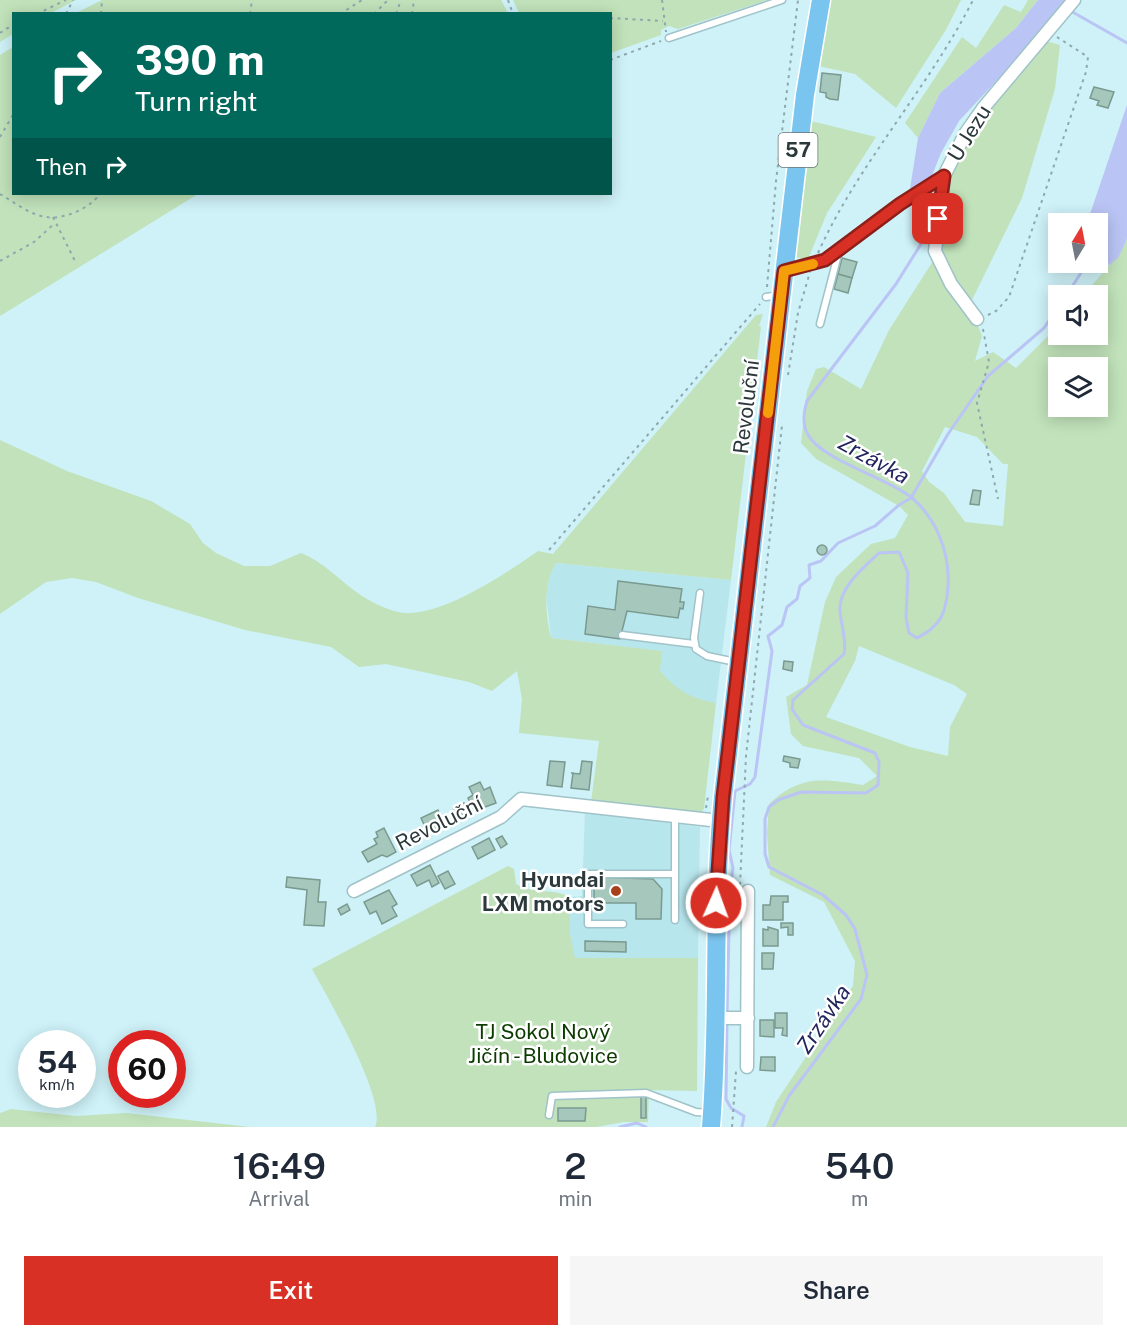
<!DOCTYPE html>
<meta charset="utf-8">
<style>
:root{--surface:#fff;--page:#f6f6f7;--text:#1f2937;--muted:#747a83;--accent:#d93025}
body{margin:0;font-family:"Public Sans",sans-serif;background:var(--page);color:var(--text);height:100vh;display:flex;flex-direction:column;font-size:22px;white-space:nowrap}
*{box-sizing:border-box;margin:0}
p{font-size:20px;color:var(--muted)}
.icon{flex:none;width:33px;height:33px;fill:none;stroke:currentColor;stroke-width:2;stroke-linecap:round;stroke-linejoin:round}
.map{position:relative;height:1127px;overflow:hidden}
.drawer{display:flex;flex-direction:column;background:var(--surface);flex:1}
.drawer>*{flex:none}
.banner{position:absolute;left:12px;top:12px;width:600px;height:183px;border-radius:0px;box-shadow:0 3px 15px #0003;background:#00695c;color:#fff;overflow:hidden}
.needle{width:39px;rotate:10deg}
.fabs{position:absolute;left:1048px;top:213px;display:grid;gap:12px}
.fabs a{display:grid;place-items:center;width:60px;height:60px;border-radius:0px;background:var(--surface);box-shadow:0 3px 15px #0003;font-size:30px}
.speed{position:absolute;left:18px;top:1030px;display:flex;gap:12px;font-size:30px;font-weight:700;text-align:center}
.speed>*{display:grid;place-content:center;width:78px;height:78px;border-radius:50%;background:var(--surface);box-shadow:0 3px 15px #0003;line-height:1}
.speed small{font-size:15px;font-weight:400}
.speed .limit{border:9px solid #d22;background:#fff;color:#111}
.pin{position:absolute;display:grid;place-items:center;width:51px;height:51px;color:#fff;margin:-26px;border-radius:12px;box-shadow:0 3px 9px #0006}
.me{position:absolute;width:66px;margin:-33px;rotate:2deg;stroke-linejoin:round;filter:drop-shadow(0 0 4px #0008)}
.turn{display:flex;align-items:center;gap:21px;height:126px;padding:0 24px;font-size:27px}
.turn .icon{width:78px;height:78px;stroke-width:2.5}
.turn b{display:block;font-size:42px;line-height:51px}
.then{display:flex;align-items:center;height:57px;padding:0 24px;background:#0003;gap:12px;font-size:22px}
.eta{display:flex;justify-content:space-evenly;align-items:center;height:102px;text-align:center}
.eta b{font-size:36px;font-weight:600;line-height:42px}
.action{display:flex;gap:12px;margin-top:auto;padding:12px 24px}
.action a{flex:1;height:69px;border-radius:0px;background:var(--accent);color:#fff;font-size:24px;font-weight:600;line-height:69px;text-align:center}
.action a+a{background:var(--page);color:var(--text)}
.map>svg:first-child{display:block}
.built{fill:#b8e6ed}
.green{fill:#c1e2ba;fill-rule:evenodd}
.water{fill:#bac5f5}
.lines{fill:none;stroke-linecap:round;stroke-linejoin:round}
.stream{stroke:#bac5f5;stroke-width:3}
.building{fill:#a5c7bc;stroke:#7a9a90;stroke-width:1.5}
.lane-casing{stroke:#9fc3c8;stroke-width:9}
.street-casing{stroke:#9fc3c8;stroke-width:15}
.primary-casing{stroke:#fff;stroke-width:21}
.path{stroke:#8ea9ae;stroke-width:2;stroke-dasharray:3 4.5;stroke-linecap:butt}
.lane{stroke:#fff;stroke-width:6}
.street{stroke:#fff;stroke-width:12}
.primary{stroke:#7ac5f0;stroke-width:18}
.route-casing{stroke:#8d1f18;stroke-width:15}
.route{stroke:#d93025;stroke-width:10}
.slow{stroke:#f59e0b;stroke-width:10}
.poi-dot{fill:#a7411b;stroke:#fff;stroke-width:2}
.labels{text-anchor:middle;dominant-baseline:central;stroke-width:5;stroke-linejoin:round;paint-order:stroke}
.shield{fill:#fff;stroke:#6b7476;stroke-width:1.5}
.shield-label{font-size:20px;font-weight:bold;fill:#2b393b}
.street-label{font-size:21px;fill:#2b393b;stroke:#fff}
.poi-label{font-size:21px;font-weight:bold;fill:#2b393b;stroke:#fff;text-anchor:end}
.park-label{font-size:21px;fill:#0c3b00;stroke:#fff}
.water-label{font-size:22px;font-style:italic;fill:#20255d;stroke:#fff}
</style>
<div class="map">
<svg width="1127" height="1127" viewBox="0 0 1127 1127">
<rect width="100%" height="100%" fill="#cef2f8"/>
<g class="built">
<polygon points="556,563 731,580 716,703 693,699 671,684 660,671 661,651 551,638 546,595 549,573"/>
<polygon points="585,810 700,827 698,958 574,958 570,934 570,897 582,896"/>
</g>
<g class="green">
<polygon points="0,0 76,0 51,13 14,14 13,34 0,42"/>
<polygon points="102,0 501,0 508,13 76,13"/>
<polygon points="513,0 767,0 678,29 669,26 661,30 661,35 611,53 610,14 519,13"/>
<polygon points="829,0 961,0 947,28 896,108 855,74 818,66"/>
<polygon points="1028,0 1038,0 1016,28 940,93 918,138 905,123 962,37 976,48 1004,5 1021,12"/>
<polygon points="1046,41 1060,45 1055,89 1022,198 972,300 957,283 941,251 948,182 960,154 983,117"/>
<polygon points="13,47 14,194 198,194 0,316 0,55"/>
<polygon points="811,121 876,137 827,213 808,259 794,257"/>
<path d="M1127,239V1127H766L776,1102L853,986L855,961L824,902L770,875L767,834L769,804C801,774 824,779 863,785L877,776L859,758L803,746L791,734L786,697L807,685L825,602L836,577L871,544L895,538L908,515L899,506L816,459L801,443L807,391L816,369L824,367L861,389L889,330L933,261L977,323L982,336L975,361L993,352L1016,368L1059,325V334H1098V296L1083,295C1099,277 1116,260 1127,239ZM1059,368H1098V406H1059ZM945,427L977,437L1003,464H1008L1003,526L965,522L944,493L929,482L922,471ZM859,646L954,685L967,694L950,727L948,756L910,747L826,717L855,661Z"/>
<path d="M763,314L759,326L761,327L731,580L556,563C543,584 545,614 551,638L662,651L660,671C678,691 690,698 716,703L704,809L701,812L591,802L599,741L519,733L522,699L517,671L492,691L469,682L386,664L359,667L331,647L245,630L138,598L96,582L72,578L46,582L0,614V440L67,471L151,501L190,524L203,543L216,553L244,566H270L301,553C324,562 341,582 362,596C375,604 389,611 404,613C443,616 507,573 538,551L553,554L756,315Z"/>
<path d="M508,866L514,869L516,884C533,894 552,888 570,897V934L575,958H698L697,1091L649,1090L648,1122H624L596,1127H375C388,1101 327,996 312,969Z"/>
<polygon points="11,1109 76,1116 126,1113 250,1127 0,1127 0,1113"/>
</g>
<g class="water">
<polygon points="1038,0 1065,0 1014,62 959,121 941,153 929,183 909,195 918,138 940,93 1016,28"/>
<polygon points="1127,105 1127,239 1118,258 1109,265 1098,262 1098,224 1087,223"/>
</g>
<g class="lines">
<g class="stream">
<polyline points="1069,10 1127,43"/>
<polyline points="1066,296 1088,262"/>
<polyline points="727,1013 730,890 733,868 729,850 735,791 750,784 755,777 772,651 768,636 782,625 787,607 797,599 800,586 810,578 809,565 821,561 838,543 875,526 899,505 911,498 948,434 988,376 1044,328 1059,306"/>
<polyline points="727,1020 726,1099 731,1108 744,1116 742,1127"/>
<polyline points="620,1127 637,1123 646,1127"/>
<path d="M773,1127L789,1096L861,999L867,975L855,929L846,915L823,895L769,867L765,854V819L769,807L778,800L801,792L866,793L878,785L879,762L875,753L803,725L792,709L793,700L844,654C847,639 841,626 840,611C838,588 864,567 879,553L899,552L908,573L906,617L909,633L917,638C941,626 946,613 948,587C950,553 937,519 911,497C886,477 820,460 807,433C802,423 804,411 807,401L896,284L921,244V192"/>
</g>
</g>
<g class="building">
<polygon points="822,73 841,75 838,100 830,99 826,97 826,93 820,92"/>
<polygon points="1094,87 1114,92 1108,108 1097,105 1099,101 1090,98"/>
<polygon points="842,258 857,262 852,278 838,274"/>
<polygon points="838,274 852,278 848,293 834,289"/>
<polygon points="973,490 981,491 979,505 970,504"/>
<circle cx="822" cy="550" r="5"/>
<polygon points="618,581 682,589 680,602 684,602 683,609 680,608 678,618 627,611 620,639 585,634 588,606 615,610"/>
<polygon points="784,661 793,662 792,671 783,669"/>
<polygon points="784,756 800,759 798,768 790,767 790,763 783,761"/>
<polygon points="550,761 565,762 562,787 547,785"/>
<polygon points="582,761 592,762 589,790 571,788 573,773 571,773 580,774"/>
<polygon points="480,782 484,790 490,787 496,803 474,811 468,798 473,795 469,787"/>
<polygon points="464,803 469,812 458,817 453,808"/>
<polygon points="438,810 445,824 428,833 421,818"/>
<polygon points="384,828 396,852 387,857 382,855 368,862 362,852 377,844 374,839 378,837 376,832"/>
<polygon points="502,836 507,844 501,848 496,839"/>
<polygon points="489,838 495,850 478,859 472,847"/>
<polygon points="430,865 439,883 432,887 429,880 417,886 411,875"/>
<polygon points="448,871 455,884 445,889 438,876"/>
<polygon points="287,877 320,880 318,902 326,902 324,926 304,925 307,890 286,887"/>
<polygon points="594,877 653,879 662,889 661,919 636,919 636,903 594,903"/>
<polygon points="389,890 397,904 392,907 397,916 382,924 376,911 370,914 364,902"/>
<polygon points="771,896 788,896 788,902 783,902 783,920 763,920 763,905 770,905"/>
<polygon points="347,904 350,910 341,915 338,909"/>
<polygon points="781,923 793,923 793,935 788,935 788,927 781,928"/>
<polygon points="768,927 778,930 778,946 763,946 763,929 768,930"/>
<polygon points="585,941 626,942 626,952 585,951"/>
<polygon points="762,953 774,953 773,969 762,969"/>
<polygon points="775,1013 787,1013 787,1036 782,1035 783,1028 775,1028"/>
<polygon points="760,1020 774,1020 774,1037 760,1036"/>
<polygon points="761,1057 775,1057 775,1071 760,1070"/>
<rect x="641" y="1096" width="5" height="22"/>
<polygon points="558,1108 586,1108 585,1121 558,1121"/>
</g>
<g class="lines">
<defs>
<g id="lane">
<polyline points="669,38 782,0"/>
<polyline points="788,270 825,260 900,204 944,176"/>
<polyline points="766,297 780,295"/>
<polyline points="820,324 839,251"/>
<polyline points="700,593 694,638 696,649 707,656 736,662"/>
<polyline points="622,635 694,644"/>
<polyline points="675,817 675,920"/>
<polyline points="623,924 588,924 588,874 674,874"/>
<polyline points="549,1115 552,1096 646,1093 696,1112 711,1113"/>
</g>
<g id="street">
<polyline points="977,319 951,284 935,251 944,176 965,134 984,107 1074,0"/>
<polyline points="354,891 501,817 521,799 720,821"/>
<polyline points="715,1018 748,1018"/>
<polyline points="747,1067 748,891"/>
</g>
<path id="primary" d="M711,1127C720,1017 712,907 723,797L805,95L821,0"/>
</defs>
<use href="#lane" class="lane-casing"/>
<use href="#street" class="street-casing"/>
<use href="#primary" class="primary-casing"/>
<g class="path">
<polyline points="508,0 513,14"/>
<polyline points="662,0 666,32"/>
<polyline points="37,14 66,0"/>
<polyline points="66,14 73,0"/>
<polyline points="101,14 102,0"/>
<polyline points="250,14 252,0"/>
<polyline points="340,14 362,0"/>
<polyline points="374,14 388,0"/>
<polyline points="396,14 401,0"/>
<polyline points="412,14 414,0"/>
<polyline points="610,18 663,21"/>
<polyline points="0,33 14,24"/>
<polyline points="610,60 661,41"/>
<polyline points="0,137 14,113"/>
<path d="M0,194C14,202 30,215 46,217C64,220 90,208 100,194"/>
<polyline points="53,217 75,261"/>
<path d="M818,253C859,162 928,89 973,0"/>
<polyline points="0,261 34,242 55,223"/>
<polyline points="767,287 776,181 798,0"/>
<polyline points="988,315 996,311 1009,297 1086,72 1088,57 1057,37"/>
<polyline points="983,329 989,362 977,403 998,499"/>
<polyline points="788,375 798,313 810,272"/>
<polyline points="549,550 760,304"/>
<polyline points="706,808 708,796"/>
<polyline points="740,885 746,756 782,425"/>
<polyline points="732,1127 736,1071"/>
</g>
<use href="#lane" class="lane"/>
<use href="#street" class="street"/>
<use href="#primary" class="primary"/>
</g>
<g class="lines">
<defs>
<polyline id="route" points="716,903 723,797 784,271 825,260 900,204 944,176 938,219"/>
</defs>
<use href="#route" class="route-casing"/>
<use href="#route" class="route"/>
<polyline class="slow" points="768,413 784,271 813,264"/>
</g>
<circle class="poi-dot" cx="616" cy="891" r="6"/>
<g class="labels">
<rect class="shield" x="778.5" y="133" width="39" height="34" rx="4.5"/>
<g class="shield-label">
<text x="798" y="150">57</text>
</g>
<g class="street-label">
<text transform="translate(969 133) rotate(-58)">U Jezu</text>
<text transform="translate(746 407) rotate(-83)">Revoluční</text>
<text transform="translate(439 823) rotate(-27)">Revoluční</text>
</g>
<g class="poi-label">
<text x="604" y="879">Hyundai<tspan x="604" dy="24">LXM motors</tspan></text>
</g>
<g class="park-label">
<text x="543" y="1031">TJ Sokol Nový<tspan x="543" dy="24">Jičín - Bludovice</tspan></text>
</g>
<g class="water-label">
<text transform="translate(874 459) rotate(29)">Zrzávka</text>
<text transform="translate(823 1019) rotate(-56)">Zrzávka</text>
</g>
</g>
</svg>
<div class="fabs">
<a><svg class="needle" viewBox="-14 -14 28 28"><path d="M0-13l5 13h-10z" fill="#e53935"/><path d="M0 13l5-13h-10z" fill="#747a83"/></svg></a>
<a><svg class="icon" aria-label="sound" viewBox="0 0 24 24"><path d="M4 9h4l5-4v14l-5-4H4zM17 9q2 3 0 6"/></svg></a>
<a><svg class="icon" aria-label="layers" viewBox="0 0 24 24"><path d="M12 4l9 5-9 5-9-5zM3 14l9 5 9-5"/></svg></a>
</div>
<div class="speed"><div>54<small>km/h</small></div><div class="limit">60</div></div>
<div class="pin" style="left:938px;top:219px;background:#d93025"><svg class="icon" aria-label="arrive" viewBox="0 0 24 24"><path d="M6 21V4h12l-3 4 3 4H6"/></svg></div>
<svg class="me" style="left:716px;top:903px" viewBox="-20 -20 40 40"><circle r="17" fill="#d93025" stroke="#fff" stroke-width="3"/><path d="M0-11L8 9 0 5-8 9z" fill="#fff"/></svg>
<div class="banner">
<div class="turn"><svg class="icon" aria-label="right" viewBox="0 0 24 24"><path d="M7 20v-9h11M14 6l5 5-5 5"/></svg><div><b>390 m</b>Turn right</div></div>
<div class="then">Then<svg class="icon" aria-label="right" viewBox="0 0 24 24"><path d="M7 20v-9h11M14 6l5 5-5 5"/></svg></div>
</div>
</div>
<section class="drawer">
<div class="eta">
<div><b>16:49</b><p>Arrival</p></div>
<div><b>2</b><p>min</p></div>
<div><b>540</b><p>m</p></div>
</div>
<div class="action"><a>Exit</a><a>Share</a></div>
</section>
